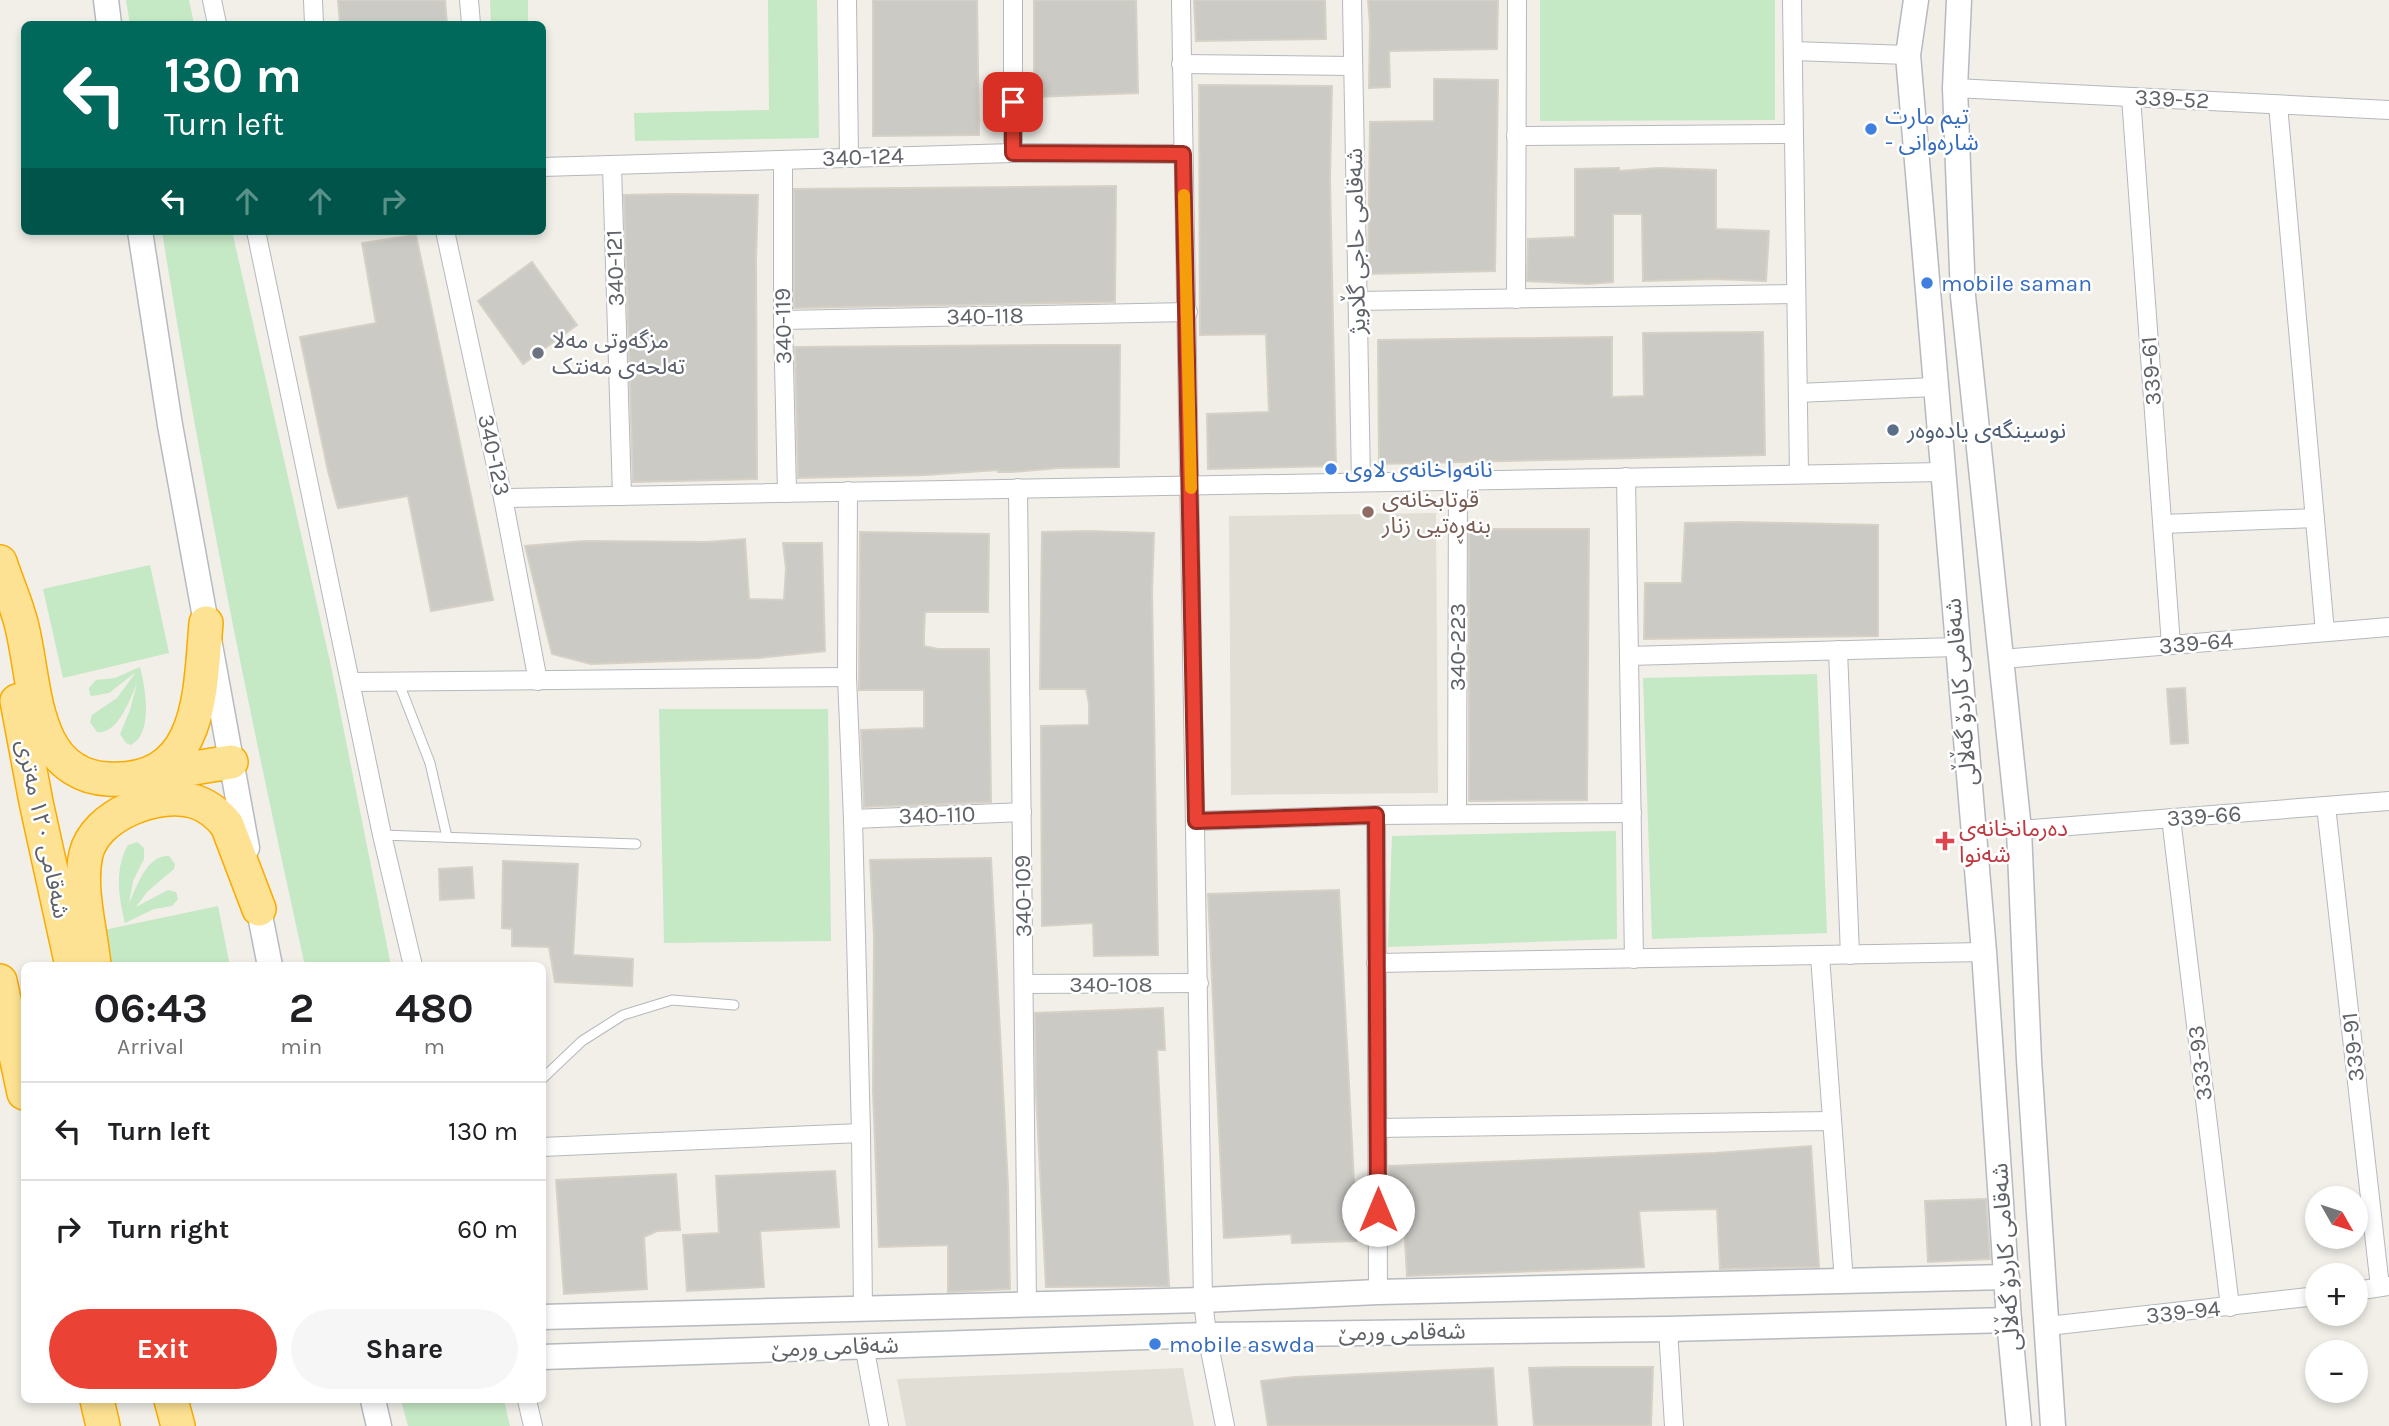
<!DOCTYPE html>
<meta charset="utf-8">
<style>
:root{--surface:#fff;--page:#f6f6f6;--text:#202124;--muted:#757577;--line:#e0e0e0;--accent:#ea4335}
body{margin:0;font-family:Karla,"Noto Sans Arabic",sans-serif;background:var(--page);color:var(--text);height:100vh;display:flex;flex-direction:column;font-size:26px;white-space:nowrap}
*{box-sizing:border-box;margin:0}
p{font-size:23px;color:var(--muted)}
.icon{flex:none;width:38px;height:38px;fill:none;stroke:currentColor;stroke-width:2;stroke-linecap:round;stroke-linejoin:round}
.map{position:relative;flex:1;overflow:hidden}
.drawer{position:absolute;left:21px;top:962px;width:525px;height:441px;display:flex;flex-direction:column;background:var(--surface);border-radius:10px;box-shadow:0 4px 10px #0003}
.drawer>*{flex:none}
.guide{position:absolute;left:21px;top:21px;width:525px;height:214px;border-radius:10px;box-shadow:0 4px 10px #0003;background:#00695c;color:#fff;overflow:hidden}
.needle{width:46px;rotate:129deg}
.buttons{position:absolute;left:2305px;top:1186px;display:grid;gap:14px}
.buttons a{display:grid;place-items:center;width:63px;height:63px;border-radius:50%;background:var(--surface);box-shadow:0 4px 10px #0003;font-size:35px}
.pin{position:absolute;display:grid;place-items:center;width:60px;height:60px;color:#fff;margin:-30px;border-radius:14px;box-shadow:0 4px 10px #0006}
.me{position:absolute;width:77px;margin:-38px;rotate:0deg;stroke-linejoin:round;filter:drop-shadow(0 0 5px #0008)}
.turn{display:flex;align-items:center;gap:24px;height:147px;padding:0 28px;font-size:32px}
.turn .icon{width:91px;height:91px;stroke-width:2.5}
.turn b{display:block;font-size:49px;line-height:60px}
.lanes{display:flex;align-items:center;height:66px;padding:0 28px;background:#0003;justify-content:center;gap:35px;direction:ltr}
.lanes .off{opacity:.35}
.eta{display:flex;justify-content:space-evenly;align-items:center;height:119px;text-align:center}
.eta b{font-size:42px;font-weight:700;line-height:49px}
.cta{display:flex;gap:14px;margin-top:auto;padding:14px 28px}
.cta a{flex:1;height:80px;border-radius:42px;background:var(--accent);color:#fff;font-size:28px;font-weight:700;line-height:80px;text-align:center}
.cta a+a{background:var(--page);color:var(--text)}
ul{padding:0;list-style:none}
li{display:flex;align-items:center;gap:21px;height:98px;padding:0 28px;border-top:2px solid var(--line)}
li div{flex:1}
li b{display:block;font-size:26px}
li em{font-style:normal}
.map>svg:first-child{display:block}
.education{fill:#e1ded6}
.green{fill:#c5e8c5}
.building{fill:#cccac5;stroke:#d6d1c6;stroke-width:2}
.lines{fill:none;stroke-linecap:round;stroke-linejoin:round}
.lane-casing{stroke:#b5b8bc;stroke-width:11}
.street-casing{stroke:#b5b8bc;stroke-width:20}
.secondary-casing{stroke:#b6babf;stroke-width:27}
.highway-casing{stroke:#f9ab00;stroke-width:36}
.lane{stroke:#fff;stroke-width:9}
.street{stroke:#fff;stroke-width:18}
.secondary{stroke:#fff;stroke-width:24}
.highway{stroke:#fde293;stroke-width:33}
.route-casing{stroke:#982c22;stroke-width:18}
.route{stroke:#ea4335;stroke-width:12}
.slow{stroke:#f59e0b;stroke-width:12}
.shop-dot{fill:#3f7fe0;stroke:#fff;stroke-width:2.5}
.worship-dot{fill:#6b7280;stroke:#fff;stroke-width:2.5}
.service-dot{fill:#5c6f8a;stroke:#fff;stroke-width:2.5}
.education-dot{fill:#8d6e63;stroke:#fff;stroke-width:2.5}
.health-dot{fill:#e0444e;stroke:#fff;stroke-width:2.5}
.labels{text-anchor:middle;dominant-baseline:central;stroke-width:5;stroke-linejoin:round;paint-order:stroke}
.street-label{font-size:23px;fill:#5f6368;stroke:#fff}
.shop-label{font-size:23px;fill:#366cbe;stroke:#fff;text-anchor:start}
.worship-label{font-size:23px;fill:#5b616d;stroke:#fff;text-anchor:start}
.service-label{font-size:23px;fill:#4e5e75;stroke:#fff;text-anchor:start}
.education-label{font-size:23px;fill:#785e54;stroke:#fff;text-anchor:start}
.health-label{font-size:23px;fill:#be3a42;stroke:#fff;text-anchor:start}
</style>
<div class="map">
<svg width="2389" height="1426" viewBox="0 0 2389 1426">
<rect width="100%" height="100%" fill="#f1efe8"/>
<g class="education">
<polygon points="1436,513 1438,793 1231,795 1229,516"/>
<polygon points="1183,1368 1194,1426 906,1426 897,1379"/>
</g>
<g class="green">
<polygon points="126,0 189,0 194,24 130,24"/>
<polygon points="490,0 528,0 528,24 491,24"/>
<polygon points="768,0 817,0 819,138 635,141 634,113 769,110"/>
<polygon points="1540,0 1775,0 1775,120 1540,121"/>
<path d="M162,231H232L331,666L391,966H305C251,722 201,477 162,231Z"/>
<polygon points="150,565 169,653 63,678 43,589"/>
<path d="M140,667C145,687 154,733 131,745L126,743L120,734L130,710L137,683C131,697 118,735 97,732L90,722L92,715L117,698L136,672L109,693L92,696L90,695L89,688L96,680L115,678Z"/>
<polygon points="1817,674 1827,933 1652,939 1643,678"/>
<polygon points="659,709 828,709 831,941 664,943"/>
<polygon points="1616,831 1617,939 1388,947 1392,836"/>
<path d="M137,842L144,848V859L133,881L129,903C137,887 146,855 169,856L175,864L174,869L147,892L136,907L168,890L176,892L178,899L172,906L154,909L125,923C119,898 114,869 128,845Z"/>
<polygon points="218,906 230,966 111,966 104,930"/>
<polygon points="401,1400 504,1400 510,1426 408,1426"/>
</g>
<g class="building">
<polygon points="338,0 445,0 447,24 340,24"/>
<polygon points="873,0 977,0 979,135 873,136"/>
<polygon points="1034,0 1136,0 1138,93 1034,97"/>
<polygon points="1194,0 1325,0 1326,39 1196,41"/>
<polygon points="1368,0 1498,0 1497,49 1389,51 1390,87 1369,88 1370,25"/>
<polygon points="1434,79 1498,80 1495,271 1368,274 1370,122 1434,121"/>
<polygon points="1199,85 1332,86 1330,179 1336,466 1208,469 1207,414 1269,412 1266,334 1200,335"/>
<polygon points="1619,168 1619,171 1658,168 1716,170 1716,229 1769,231 1766,281 1715,279 1643,281 1642,214 1613,214 1613,282 1588,284 1527,281 1528,239 1575,237 1575,169"/>
<polygon points="1116,186 1115,302 794,308 794,189"/>
<polygon points="672,194 758,195 756,259 757,479 633,482 624,195"/>
<polygon points="416,235 493,600 431,611 408,496 338,508 328,471 300,337 376,323 362,243"/>
<polygon points="532,262 577,325 523,364 478,301"/>
<polygon points="1763,332 1765,455 1379,464 1378,340 1612,337 1612,397 1644,396 1643,333"/>
<polygon points="1058,345 1120,345 1119,467 1058,468 1012,472 998,472 998,470 925,475 798,478 795,347"/>
<polygon points="1738,522 1878,525 1878,636 1644,639 1645,583 1682,583 1685,523"/>
<polygon points="1469,529 1589,529 1587,800 1469,801"/>
<polygon points="1088,531 1154,533 1152,592 1158,955 1094,956 1093,923 1042,926 1041,726 1089,725 1089,703 1086,689 1040,689 1042,532"/>
<polygon points="860,532 989,534 988,612 925,612 924,633 924,646 938,649 989,649 991,802 864,807 861,730 924,728 924,690 859,690"/>
<polygon points="745,539 749,599 784,600 786,568 783,543 822,543 825,651 758,658 591,664 552,654 525,546 585,541 707,542"/>
<polygon points="2185,688 2188,743 2171,744 2167,689"/>
<polygon points="991,858 1008,1186 1010,1289 948,1292 948,1245 879,1247 873,1090 874,936 870,860"/>
<polygon points="503,861 578,864 573,955 633,959 632,986 555,982 549,947 512,946 512,929 502,928"/>
<polygon points="472,867 474,898 440,900 439,869"/>
<polygon points="1339,890 1357,1241 1292,1243 1291,1234 1224,1238 1208,894"/>
<polygon points="1163,1008 1165,1050 1157,1050 1169,1286 1046,1287 1036,1093 1035,1013"/>
<polygon points="1811,1146 1819,1267 1720,1269 1717,1209 1639,1211 1644,1267 1407,1276 1404,1221 1390,1222 1389,1166 1715,1153"/>
<polygon points="835,1171 839,1227 760,1231 764,1287 687,1291 683,1235 719,1233 716,1176"/>
<polygon points="676,1174 680,1230 657,1231 644,1237 647,1289 564,1294 556,1180"/>
<polygon points="1986,1199 1990,1259 1928,1262 1925,1201"/>
<polygon points="1569,1367 1653,1367 1651,1426 1534,1426 1529,1368"/>
<polygon points="1493,1368 1497,1426 1268,1426 1261,1381 1295,1377"/>
</g>
<g class="lines">
<defs>
<g id="lane">
<polyline points="398,681 430,763 447,837"/>
<polyline points="382,835 636,844"/>
<polyline points="542,1079 582,1041 623,1015 672,1000 734,1005"/>
</g>
<g id="street">
<polyline points="212,0 217,24"/>
<polyline points="313,0 314,24"/>
<polyline points="469,0 471,24"/>
<polyline points="847,0 849,157"/>
<polyline points="1013,0 1013,153"/>
<polyline points="1181,0 1203,1300 1207,1335 1225,1426"/>
<polyline points="1352,0 1361,482"/>
<polyline points="1792,0 1799,474"/>
<polyline points="1793,51 1908,55"/>
<polyline points="1181,64 1352,66"/>
<polyline points="1955,88 2389,110"/>
<polyline points="2131,97 2171,645"/>
<polyline points="2278,105 2325,632"/>
<polyline points="1516,136 1794,134"/>
<polyline points="783,160 783,320 787,493"/>
<polyline points="612,166 622,496"/>
<polyline points="542,167 1013,153 1183,154"/>
<polyline points="256,231 382,835 413,966"/>
<polyline points="445,231 503,498 538,681"/>
<polyline points="1516,299 1517,0"/>
<polyline points="1358,301 1796,294"/>
<polyline points="783,320 1188,312"/>
<polyline points="1798,393 1935,387"/>
<polyline points="1626,477 1634,959"/>
<polyline points="1018,488 1027,1304"/>
<polyline points="848,491 847,677 853,819 861,1133 863,1308"/>
<polyline points="503,498 1942,472"/>
<polyline points="2163,524 2315,518"/>
<polyline points="1838,650 1850,955"/>
<polyline points="1629,656 1957,647"/>
<polyline points="2002,659 2389,627"/>
<polyline points="352,682 847,677"/>
<polyline points="2326,806 2380,1287"/>
<polyline points="1457,814 1458,480"/>
<polyline points="1376,815 1378,1292"/>
<polyline points="2171,818 2230,1307"/>
<polyline points="853,819 1022,812"/>
<polyline points="1196,821 1376,815 1632,813"/>
<polyline points="2019,830 2389,801"/>
<polyline points="1820,956 1844,1282"/>
<polyline points="1376,963 1984,952"/>
<polyline points="1024,984 1199,983"/>
<polyline points="1378,1128 1832,1121"/>
<polyline points="542,1147 861,1133"/>
<polyline points="2356,1291 2389,1286"/>
<polyline points="2048,1326 2317,1296"/>
<polyline points="1668,1329 1674,1426"/>
<polyline points="864,1345 879,1426"/>
<polyline points="527,1400 533,1426"/>
</g>
<g id="secondary">
<polyline points="106,0 109,24"/>
<polyline points="1916,0 1908,55 1984,952 2009,1320 2019,1426"/>
<polyline points="1959,0 1955,88 1963,296 2019,830 2029,1060 2053,1426"/>
<polyline points="140,231 170,425 247,848"/>
<polyline points="256,895 270,966"/>
<polyline points="542,1317 1203,1300 1378,1292 2007,1277"/>
<polyline points="542,1357 1207,1335 1668,1329 2009,1320"/>
<polyline points="373,1400 379,1426"/>
</g>
<g id="highway">
<path d="M0,562C7,584 17,605 22,627C31,664 32,707 49,741C61,764 82,778 108,779C203,784 200,691 206,623"/>
<polyline points="17,701 36,802 72,966"/>
<polyline points="150,775 231,762"/>
<path d="M94,966C91,930 78,889 86,854C95,815 157,791 193,801C207,805 218,814 227,825L259,909"/>
<polyline points="0,981 24,1093"/>
<polyline points="97,1400 103,1426"/>
<polyline points="171,1400 178,1426"/>
</g>
</defs>
<use href="#lane" class="lane-casing"/>
<use href="#street" class="street-casing"/>
<use href="#secondary" class="secondary-casing"/>
<use href="#highway" class="highway-casing"/>
<use href="#lane" class="lane"/>
<use href="#street" class="street"/>
<use href="#secondary" class="secondary"/>
<use href="#highway" class="highway"/>
</g>
<g class="lines">
<defs>
<polyline id="route" points="1013,102 1013,153 1183,154 1196,821 1376,815 1378,1210"/>
</defs>
<use href="#route" class="route-casing"/>
<use href="#route" class="route"/>
<polyline class="slow" points="1184,195 1191,488"/>
</g>
<g class="shop-dot">
<circle cx="1871" cy="129" r="7"/>
<circle cx="1927" cy="283" r="7"/>
<circle cx="1331" cy="469" r="7"/>
<circle cx="1155" cy="1344" r="7"/>
</g>
<circle class="worship-dot" cx="538" cy="353" r="7"/>
<circle class="service-dot" cx="1893" cy="430" r="7"/>
<circle class="education-dot" cx="1368" cy="512" r="7"/>
<path class="health-dot" d="M1941.5 830.5h7v7h7v7h-7v7h-7v-7h-7v-7h7z"/>
<g class="labels">
<g class="street-label">
<text transform="translate(2172 99) rotate(3)">339-52</text>
<text transform="translate(863 157) rotate(-2)">340-124</text>
<text transform="translate(1356 241) rotate(-91)">شەقامی حاجی گڵاویژ</text>
<text transform="translate(615 268) rotate(-92)">340-121</text>
<text transform="translate(985 316) rotate(-1)">340-118</text>
<text transform="translate(783 326) rotate(-91)">340-119</text>
<text transform="translate(2151 371) rotate(-94)">339-61</text>
<text transform="translate(494 455) rotate(78)">340-123</text>
<text transform="translate(2196 643) rotate(-5)">339-64</text>
<text transform="translate(1457 647) rotate(-90)">340-223</text>
<text transform="translate(1961 692) rotate(-95)">شەقامی کاردۆ گەڵاڵی</text>
<text transform="translate(937 815) rotate(-2)">340-110</text>
<text transform="translate(2204 816) rotate(-4)">339-66</text>
<text transform="translate(43 829) rotate(78)">شەقامی ١٢٠ مەتری</text>
<text transform="translate(1023 896) rotate(-91)">340-109</text>
<text x="1111" y="984">340-108</text>
<text transform="translate(2353 1047) rotate(-96)">339-91</text>
<text transform="translate(2200 1063) rotate(-97)">333-93</text>
<text transform="translate(2006 1257) rotate(-94)">شەقامی کاردۆ گەڵاڵی</text>
<text transform="translate(2183 1312) rotate(-6)">339-94</text>
<text transform="translate(1402 1332) rotate(-1)">شەقامی ورمێ</text>
<text transform="translate(835 1347) rotate(-2)">شەقامی ورمێ</text>
</g>
<g class="shop-label">
<text x="1885" y="116">تیم مارت<tspan x="1885" dy="26">- شارەوانی</tspan></text>
<text x="1941" y="283">mobile saman</text>
<text x="1345" y="469">نانەواخانەی لاوی</text>
<text x="1169" y="1344">mobile aswda</text>
</g>
<g class="worship-label">
<text x="552" y="340">مزگەوتی مەلا<tspan x="552" dy="26">تەلحەی مەنتک</tspan></text>
</g>
<g class="service-label">
<text x="1907" y="430">نوسینگەی یادەوەر</text>
</g>
<g class="education-label">
<text x="1382" y="499">قوتابخانەی<tspan x="1382" dy="26">بنەڕەتیی زنار</tspan></text>
</g>
<g class="health-label">
<text x="1959" y="828">دەرمانخانەی<tspan x="1959" dy="26">شەنوا</tspan></text>
</g>
</g>
</svg>
<div class="buttons">
<a><svg class="needle" viewBox="-14 -14 28 28"><path d="M0-13l5 13h-10z" fill="#e53935"/><path d="M0 13l5-13h-10z" fill="#757577"/></svg></a>
<a>+</a>
<a>−</a>
</div>
<div class="pin" style="left:1013px;top:102px;background:#d93025"><svg class="icon" aria-label="arrive" viewBox="0 0 24 24"><path d="M6 21V4h12l-3 4 3 4H6"/></svg></div>
<svg class="me" style="left:1378px;top:1210px" viewBox="-20 -20 40 40"><circle r="19" fill="#fff"/><path d="M0-13L10 11 0 6-10 11z" fill="#ea4335"/></svg>
<div class="guide">
<div class="turn"><svg class="icon" aria-label="left" viewBox="0 0 24 24"><path d="M17 20v-9H6M10 6l-5 5 5 5"/></svg><div><b>130 m</b>Turn left</div></div>
<div class="lanes"><svg class="icon" aria-label="left" viewBox="0 0 24 24"><path d="M17 20v-9H6M10 6l-5 5 5 5"/></svg><svg class="icon off" aria-label="ahead" viewBox="0 0 24 24"><path d="M12 20V5M6 11l6-6 6 6"/></svg><svg class="icon off" aria-label="ahead" viewBox="0 0 24 24"><path d="M12 20V5M6 11l6-6 6 6"/></svg><svg class="icon off" aria-label="right" viewBox="0 0 24 24"><path d="M7 20v-9h11M14 6l5 5-5 5"/></svg></div>
</div>
<section class="drawer">
<div class="eta">
<div><b>06:43</b><p>Arrival</p></div>
<div><b>2</b><p>min</p></div>
<div><b>480</b><p>m</p></div>
</div>
<ul>
<li><svg class="icon" aria-label="left" viewBox="0 0 24 24"><path d="M17 20v-9H6M10 6l-5 5 5 5"/></svg><div><b>Turn left</b></div><em>130 m</em></li>
<li><svg class="icon" aria-label="right" viewBox="0 0 24 24"><path d="M7 20v-9h11M14 6l5 5-5 5"/></svg><div><b>Turn right</b></div><em>60 m</em></li>
</ul>
<div class="cta"><a>Exit</a><a>Share</a></div>
</section>
</div>
